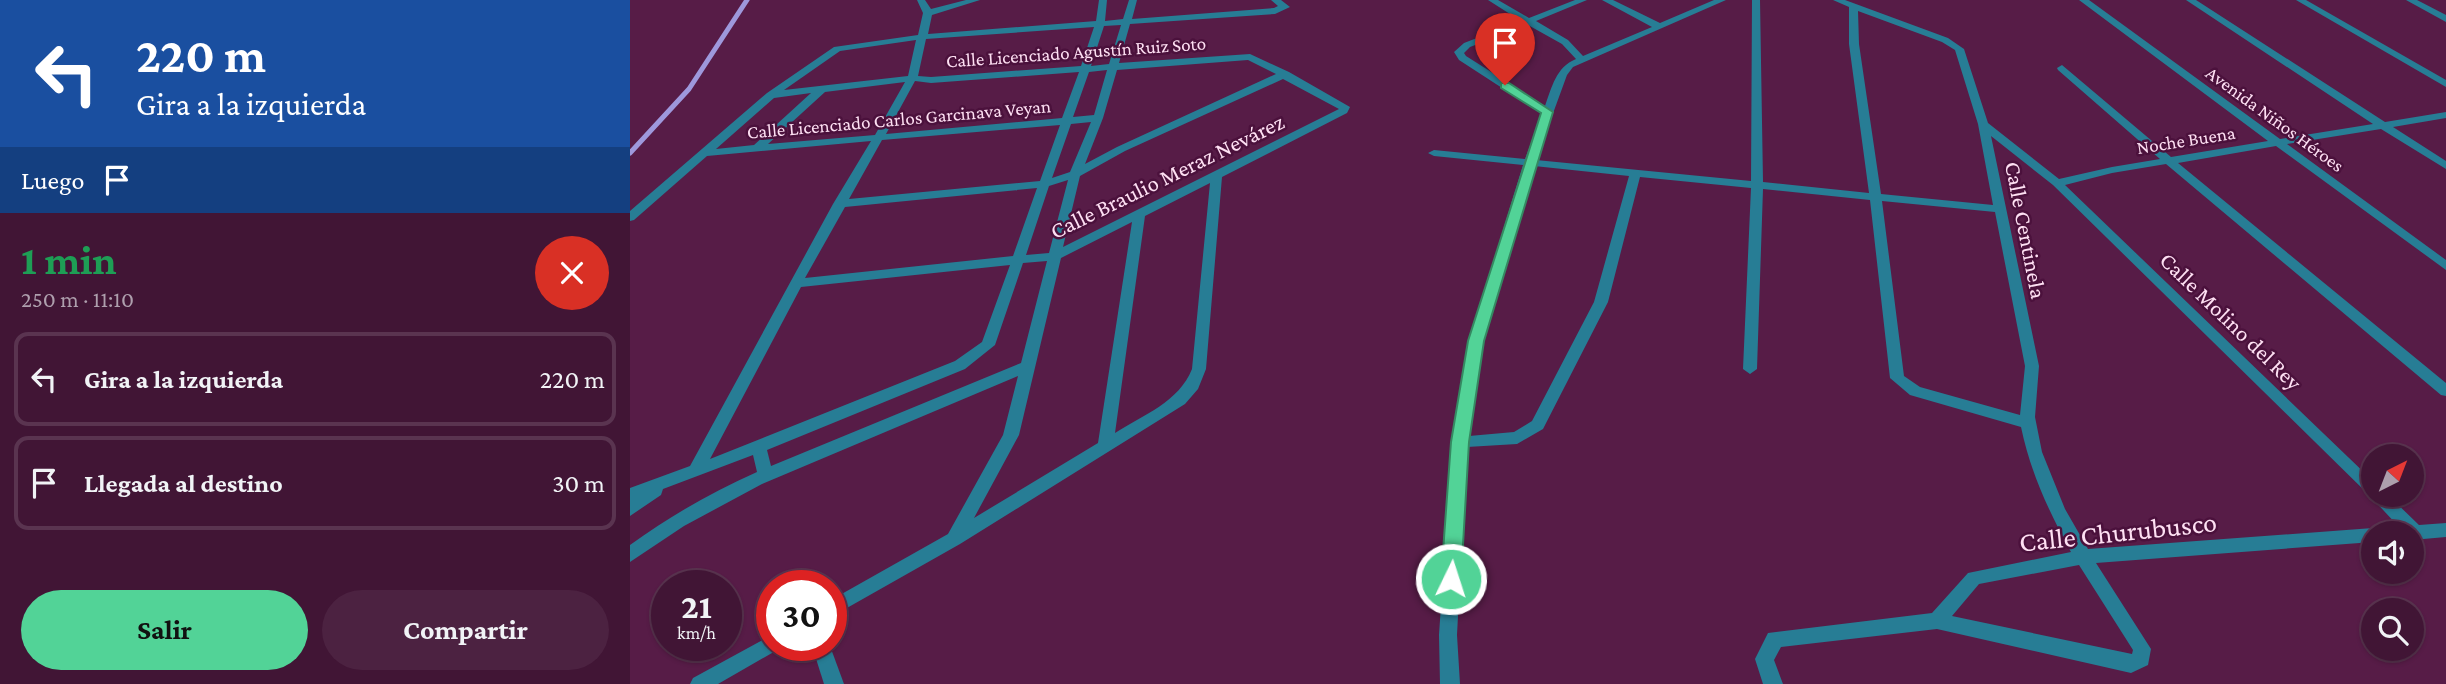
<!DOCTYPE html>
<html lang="es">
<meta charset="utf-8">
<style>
:root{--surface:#411535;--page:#4c2241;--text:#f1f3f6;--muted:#ae9fad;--line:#5a3450;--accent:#52d397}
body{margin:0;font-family:"Crimson Pro",serif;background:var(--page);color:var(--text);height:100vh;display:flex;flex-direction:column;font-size:26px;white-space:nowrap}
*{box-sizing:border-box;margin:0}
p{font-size:23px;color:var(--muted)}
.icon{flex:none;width:38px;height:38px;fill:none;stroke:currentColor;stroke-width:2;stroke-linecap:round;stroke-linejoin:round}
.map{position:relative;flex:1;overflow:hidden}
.sheet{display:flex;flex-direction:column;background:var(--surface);width:630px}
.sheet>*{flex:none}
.hud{background:#1a4fa0;color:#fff;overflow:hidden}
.needle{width:46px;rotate:42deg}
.buttons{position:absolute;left:1731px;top:444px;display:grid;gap:14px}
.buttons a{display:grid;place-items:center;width:63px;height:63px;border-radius:50%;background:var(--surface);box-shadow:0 2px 5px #0004,0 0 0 2px var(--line);font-size:35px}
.speed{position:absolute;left:21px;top:570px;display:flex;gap:14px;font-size:35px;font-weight:700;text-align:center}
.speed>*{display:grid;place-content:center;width:91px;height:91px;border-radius:50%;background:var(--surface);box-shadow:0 2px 5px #0004,0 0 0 2px var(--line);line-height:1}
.speed small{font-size:18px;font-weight:400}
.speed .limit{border:10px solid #d22;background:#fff;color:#111}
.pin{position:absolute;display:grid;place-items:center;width:60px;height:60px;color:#fff;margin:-72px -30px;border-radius:50% 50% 50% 0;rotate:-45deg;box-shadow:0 0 7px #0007}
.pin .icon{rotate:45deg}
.me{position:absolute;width:77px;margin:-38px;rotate:4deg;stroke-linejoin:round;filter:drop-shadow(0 0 5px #0008)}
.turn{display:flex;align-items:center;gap:24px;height:147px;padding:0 21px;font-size:32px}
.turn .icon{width:91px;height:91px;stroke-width:2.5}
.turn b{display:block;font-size:49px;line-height:60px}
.then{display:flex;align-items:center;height:66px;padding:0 21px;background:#0003;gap:14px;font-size:26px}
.round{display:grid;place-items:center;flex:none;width:74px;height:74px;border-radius:37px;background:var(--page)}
.head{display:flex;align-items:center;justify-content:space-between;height:119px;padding:0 21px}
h1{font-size:42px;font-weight:700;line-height:52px;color:#1e9e55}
.primary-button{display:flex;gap:14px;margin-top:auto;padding:14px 21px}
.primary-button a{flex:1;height:80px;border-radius:42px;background:var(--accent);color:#111;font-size:28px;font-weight:700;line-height:80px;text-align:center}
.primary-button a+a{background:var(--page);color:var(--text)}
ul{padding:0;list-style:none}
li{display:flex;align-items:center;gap:21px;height:94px;margin:0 14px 10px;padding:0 7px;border:4px solid var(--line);border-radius:14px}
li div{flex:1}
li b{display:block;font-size:26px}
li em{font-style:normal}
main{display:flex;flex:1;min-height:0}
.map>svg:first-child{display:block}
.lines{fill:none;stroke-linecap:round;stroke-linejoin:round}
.stream{stroke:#9e98dc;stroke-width:5}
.street{fill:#277d95;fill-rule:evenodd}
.route{fill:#52d397;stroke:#358962;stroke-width:2}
.labels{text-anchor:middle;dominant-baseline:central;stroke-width:5;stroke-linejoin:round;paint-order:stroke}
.far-street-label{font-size:19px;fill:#fee0f3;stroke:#4b113c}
.street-label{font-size:23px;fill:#fee0f3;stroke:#4b113c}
.near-street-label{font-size:28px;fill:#fee0f3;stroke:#4b113c}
</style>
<main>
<section class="sheet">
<div class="hud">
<div class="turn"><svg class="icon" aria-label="left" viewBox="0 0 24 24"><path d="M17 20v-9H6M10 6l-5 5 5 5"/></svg><div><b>220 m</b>Gira a la izquierda</div></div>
<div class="then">Luego<svg class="icon" aria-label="arrive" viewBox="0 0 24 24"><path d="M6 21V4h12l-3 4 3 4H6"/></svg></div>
</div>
<div class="head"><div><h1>1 min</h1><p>250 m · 11:10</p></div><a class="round" style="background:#d93025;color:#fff"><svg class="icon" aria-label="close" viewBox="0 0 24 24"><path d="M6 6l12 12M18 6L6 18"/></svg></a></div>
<ul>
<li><svg class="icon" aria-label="left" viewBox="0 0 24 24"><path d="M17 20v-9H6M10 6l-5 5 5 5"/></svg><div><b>Gira a la izquierda</b></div><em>220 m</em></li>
<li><svg class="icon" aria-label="arrive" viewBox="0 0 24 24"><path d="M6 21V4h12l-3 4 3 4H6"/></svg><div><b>Llegada al destino</b></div><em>30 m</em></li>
</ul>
<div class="primary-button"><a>Salir</a><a>Compartir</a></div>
</section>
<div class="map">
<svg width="1816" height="684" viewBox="0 0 1816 684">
<rect width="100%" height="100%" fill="#571c47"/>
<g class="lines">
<polyline class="stream" points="0,153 59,89 117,0"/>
<g class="street">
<path d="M287,0H295L301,9L336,0H350L302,15L298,34L466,21L469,0H477L475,21L493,19L499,0H507L502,19L644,8L648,6L641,0H651L660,7L645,14L500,24L489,63L620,54L659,72L720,107L717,113L592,177L576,369L568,389L555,404L330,544L201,617V600L318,534L373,435L388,376L132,484L54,526L0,562V545C40,516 82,492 127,472L123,455L33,489L31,495L0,516V488L60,466L203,204L241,141L77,156L4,220L0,221V211L137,93L204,47L288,35L293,13ZM491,25L479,64L461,66L474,26ZM464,27L451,66L301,77L288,76L296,39ZM286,40L278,76L154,90L210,51ZM618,60L646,74L487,147L455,164L473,118L487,70ZM477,70L464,115L443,117L459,72ZM449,72L432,118L256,134L285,81L301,83ZM653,79L709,109L433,247L450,176L495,151ZM275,82L245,135L138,144L195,92ZM181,93L124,145L86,149L144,98ZM461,122L440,172L422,178L441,124ZM430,125L410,181L219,199L252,140ZM438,180L419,253L396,255L419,186ZM580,183L562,369C549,402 513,415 485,433L515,216ZM407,188L383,256L175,278L215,207ZM502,222L468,443L344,518L389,435L431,258ZM417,261L391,363L141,466L137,450L335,369L365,345L393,263ZM380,265L352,342L325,361L80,459L171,287Z"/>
<path d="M858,0H868L899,18L945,0H957L906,21L938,40L953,56L1022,27L972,0H983L1030,23L1084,0H1096L943,67L937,75L906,160L1121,181L1122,0H1130L1133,182L1239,193L1219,44V7L1203,0H1215L1318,38L1334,49L1358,123L1429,179L1482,167L1530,159L1428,70L1427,68L1432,65L1541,157L1638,141L1449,0H1459L1650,139L1743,124L1556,0H1566L1755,122L1816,112V118L1763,127L1816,161V169L1751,129L1657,144L1816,260V270L1646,146L1548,163L1816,383V396L1811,395L1536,164L1482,173L1435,185L1743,481V495H1758L1789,525L1816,523V537L1782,540V534H1756L1758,529L1769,527L1740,496L1423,185L1361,136L1409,366L1405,417L1412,452L1435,509L1458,549L1743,528L1749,530L1751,534H1743V542L1466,563L1521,649L1518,665L1501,673L1307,629L1151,647L1144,660L1153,684H1133L1125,659L1138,633L1302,613L1338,573L1441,552C1419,512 1400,471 1391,427L1280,395L1260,378L1240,200L1133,189L1127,369L1120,374L1113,369L1121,188L1010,177L978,302L913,429L887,444L837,447L827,635L830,684H810L809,635L822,442L839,341L893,165L804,156L798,153L804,150L895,159L912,114L829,60L824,52L834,43L891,21ZM1228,11L1312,42L1325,50L1348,124L1363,205L1251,194L1229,44ZM898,25L932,44L946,59C926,67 922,87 915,106L836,56L834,53L840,47ZM904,166L999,176L964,302L902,421L884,432L839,436L853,341ZM1252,201L1365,212L1395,366L1390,415L1290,387L1274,376ZM1449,565L1503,650L1502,654L1322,616L1349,584Z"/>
<polygon points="1666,0 1676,0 1816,80 1816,87"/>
<polygon points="1776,0 1787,0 1816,15 1816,22"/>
<polygon points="142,635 142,646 150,646 149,649 88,684 60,684 63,678"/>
<polygon points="182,646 200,646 214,684 194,684"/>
</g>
</g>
<polygon class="route" points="871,83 879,83 923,112 854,341 839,442 831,579 828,585 821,588 814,585 811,579 821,442 838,341 911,113 871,88"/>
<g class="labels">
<g class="far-street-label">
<text transform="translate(446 52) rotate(-4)">Calle Licenciado Agustín Ruiz Soto</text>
<text transform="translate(269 119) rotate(-5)">Calle Licenciado Carlos Garcinava Veyan</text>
<text transform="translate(1645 119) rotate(36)">Avenida Niños Héroes</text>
<text transform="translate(1556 140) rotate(-9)">Noche Buena</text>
</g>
<g class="street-label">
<text transform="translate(537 176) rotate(-26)">Calle Braulio Meraz Nevárez</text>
<text transform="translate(1396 230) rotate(79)">Calle Centinela</text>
<text transform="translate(1601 321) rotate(44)">Calle Molino del Rey</text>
</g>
<g class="near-street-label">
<text transform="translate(1488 532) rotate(-6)">Calle Churubusco</text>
</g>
</g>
</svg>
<div class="buttons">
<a><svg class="needle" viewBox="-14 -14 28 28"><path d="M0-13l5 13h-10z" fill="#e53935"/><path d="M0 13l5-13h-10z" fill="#ae9fad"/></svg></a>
<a><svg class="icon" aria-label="sound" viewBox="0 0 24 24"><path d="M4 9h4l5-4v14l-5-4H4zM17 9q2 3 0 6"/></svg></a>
<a><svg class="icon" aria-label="search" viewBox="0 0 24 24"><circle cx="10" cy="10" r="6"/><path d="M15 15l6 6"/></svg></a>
</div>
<div class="speed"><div>21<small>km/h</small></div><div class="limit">30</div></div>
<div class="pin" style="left:875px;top:85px;background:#d93025"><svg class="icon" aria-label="arrive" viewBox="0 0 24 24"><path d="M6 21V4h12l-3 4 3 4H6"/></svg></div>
<svg class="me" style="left:821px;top:579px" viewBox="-20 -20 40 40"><circle r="17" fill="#52d397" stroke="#fff" stroke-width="3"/><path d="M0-11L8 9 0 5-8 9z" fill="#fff"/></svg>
</div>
</main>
